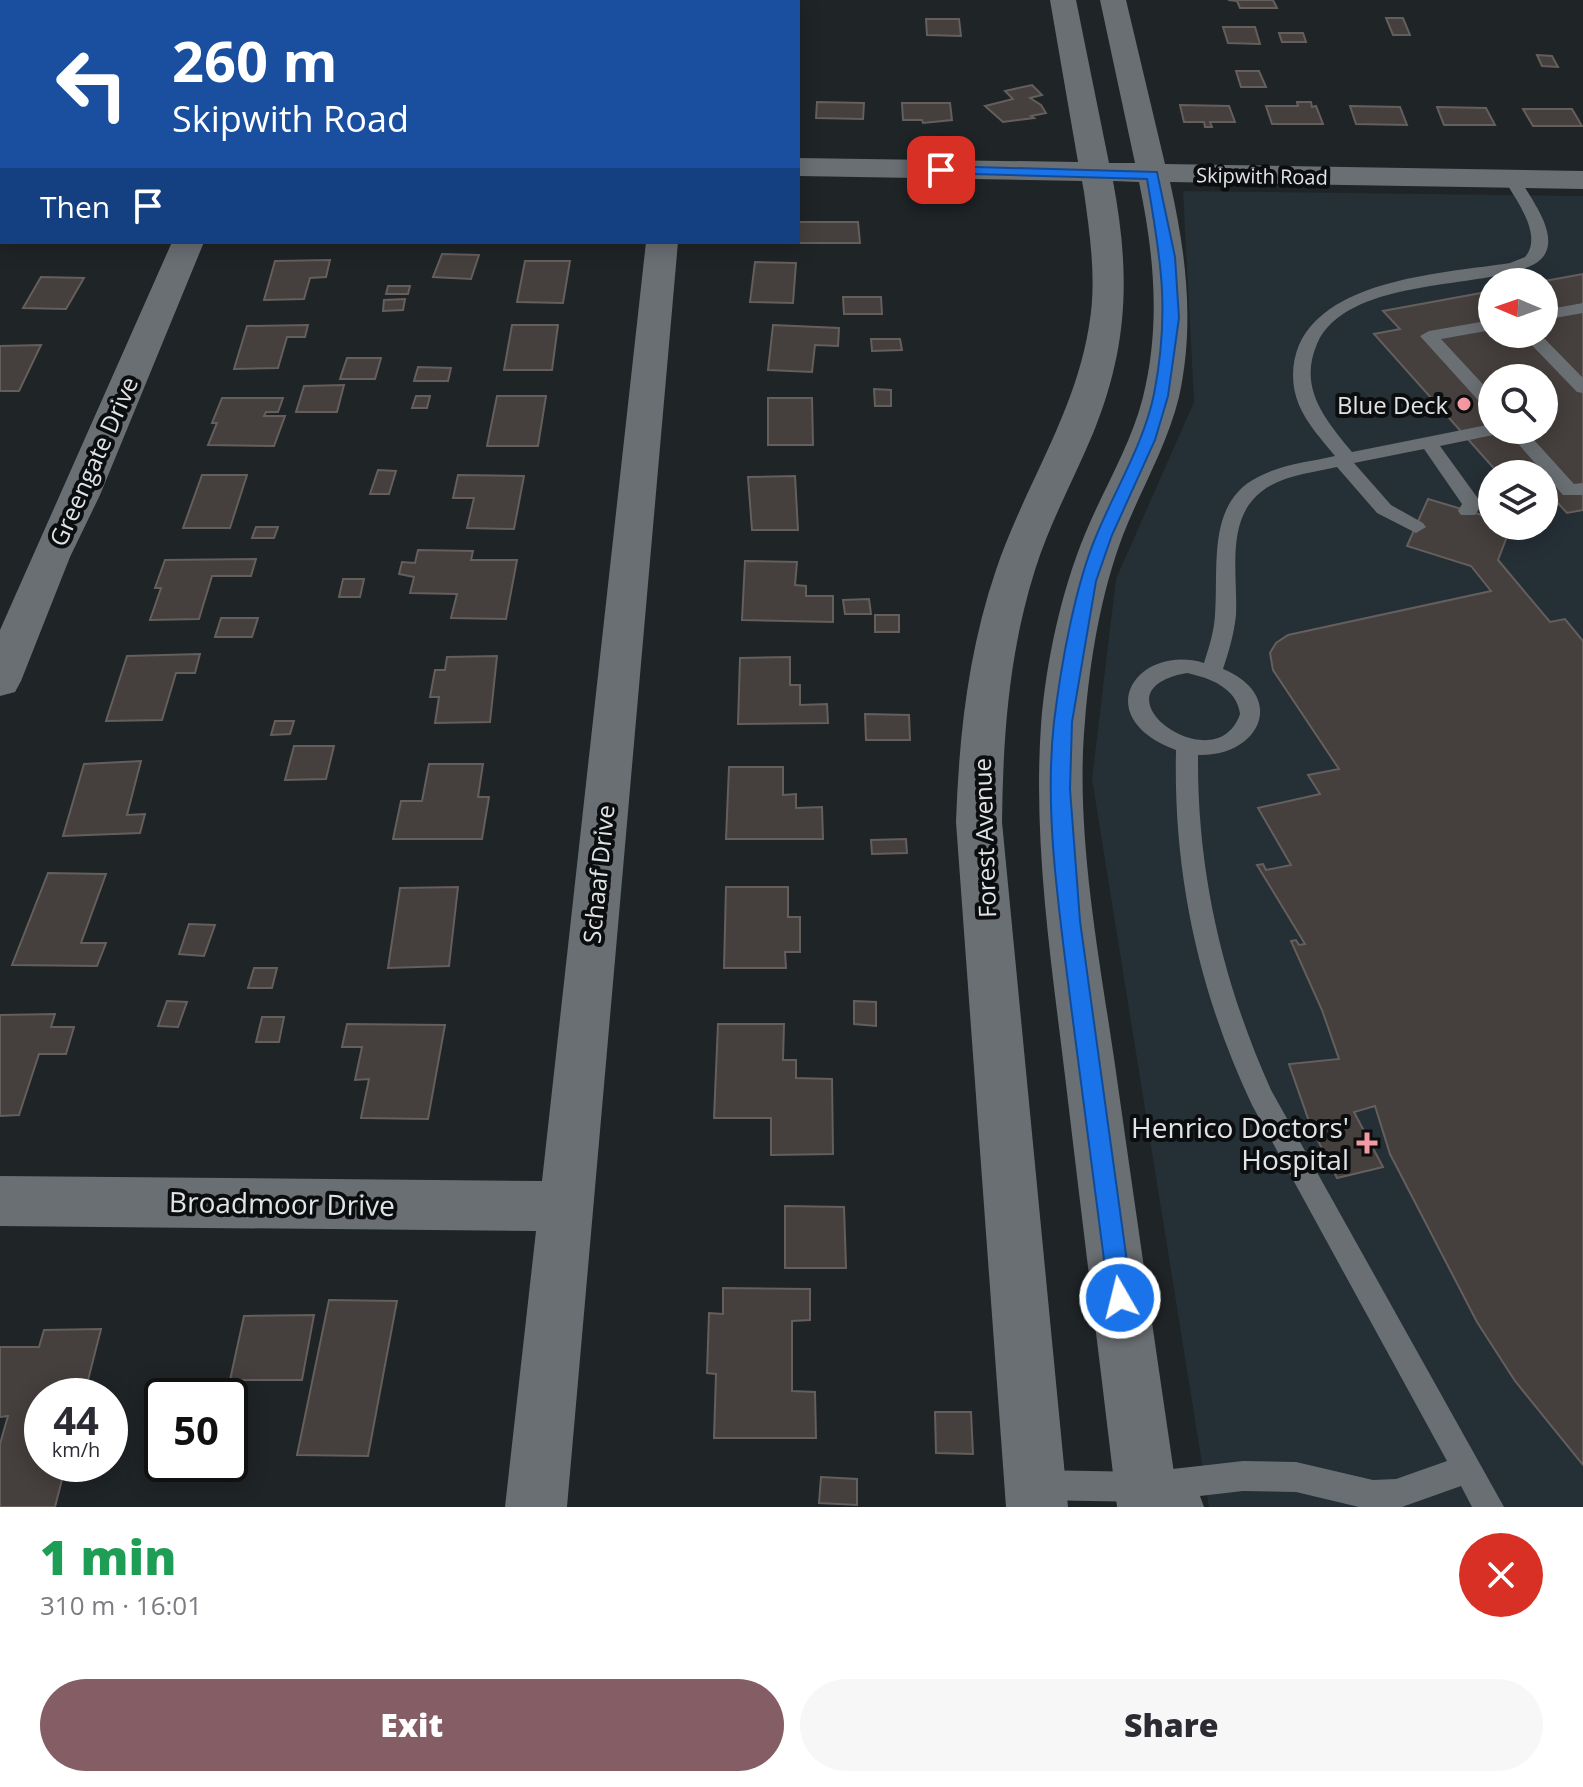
<!DOCTYPE html>
<meta charset="utf-8">
<style>
:root{--surface:#fff;--page:#f7f7f7;--text:#2b2b33;--muted:#7c7c81;--accent:#855d65}
body{margin:0;font-family:"Open Sans",sans-serif;background:var(--page);color:var(--text);height:100vh;display:flex;flex-direction:column;font-size:30px;white-space:nowrap}
*{box-sizing:border-box;margin:0}
p{font-size:26px;color:var(--muted)}
.icon{flex:none;width:44px;height:44px;fill:none;stroke:currentColor;stroke-width:2;stroke-linecap:round;stroke-linejoin:round}
.map{position:relative;height:1507px;overflow:hidden}
.sheet{display:flex;flex-direction:column;background:var(--surface);flex:1}
.sheet>*{flex:none}
.banner{position:absolute;left:0px;top:0px;width:800px;height:244px;box-shadow:0 4px 20px #0003;background:#1a4fa0;color:#fff;overflow:hidden}
.needle{width:52px;rotate:272deg}
.fabs{position:absolute;left:1478px;top:268px;display:grid;gap:16px}
.fabs a{display:grid;place-items:center;width:80px;height:80px;border-radius:50%;background:var(--surface);box-shadow:0 4px 20px #0003;font-size:40px}
.speed{position:absolute;left:24px;top:1378px;display:flex;gap:16px;font-size:40px;font-weight:700;text-align:center}
.speed>*{display:grid;place-content:center;width:104px;height:104px;border-radius:50%;background:var(--surface);box-shadow:0 4px 20px #0003;line-height:1}
.speed small{font-size:20px;font-weight:400}
.speed .limit{border:4px solid #111;border-radius:12px;background:#fff;color:#111}
.pin{position:absolute;display:grid;place-items:center;width:68px;height:68px;color:#fff;margin:-34px;border-radius:16px;box-shadow:0 4px 12px #0006}
.me{position:absolute;width:88px;margin:-44px;rotate:352deg;stroke-linejoin:round;filter:drop-shadow(0 0 6px #0008)}
.turn{display:flex;align-items:center;gap:28px;height:168px;padding:0 40px;font-size:36px}
.turn .icon{width:104px;height:104px;stroke-width:2.5}
.turn b{display:block;font-size:56px;line-height:68px}
.then{display:flex;align-items:center;height:76px;padding:0 40px;background:#0003;gap:16px;font-size:30px}
.round{display:grid;place-items:center;flex:none;width:84px;height:84px;border-radius:42px;background:var(--page)}
.headline{display:flex;align-items:center;justify-content:space-between;height:136px;padding:0 40px}
h1{font-size:48px;font-weight:800;line-height:60px;color:#1e9e55}
.primary-button{display:flex;gap:16px;margin-top:auto;padding:16px 40px}
.primary-button a{flex:1;height:92px;border-radius:48px;background:var(--accent);color:#fff;font-size:32px;font-weight:800;line-height:92px;text-align:center}
.primary-button a+a{background:var(--page);color:var(--text)}
.map>svg:first-child{display:block}
.built{fill:#252f36;fill-rule:evenodd}
.building{fill:#453f3d;stroke:#645e5c;stroke-width:2;fill-rule:evenodd}
.lines{fill:none;stroke-linecap:round;stroke-linejoin:round}
.lane{fill:#6a6f73;fill-rule:evenodd}
.street{fill:#6a6f73;fill-rule:evenodd}
.secondary{fill:#6a6f73;fill-rule:evenodd}
.route{fill:#1a73e8;stroke:#114b97;stroke-width:2}
.poi-dot{fill:#f49aa2;stroke:#0b0d0e;stroke-width:3}
.labels{text-anchor:middle;dominant-baseline:central;stroke-width:8;stroke-linejoin:round;paint-order:stroke}
.far-street-label{font-size:20px;fill:#e1e4e6;stroke:#0b0d0e}
.poi-label{font-size:24px;fill:#e1e4e6;stroke:#0b0d0e;text-anchor:end}
.street-label{font-size:24px;fill:#e1e4e6;stroke:#0b0d0e}
.near-poi-label{font-size:28px;fill:#e1e4e6;stroke:#0b0d0e;text-anchor:end}
.near-street-label{font-size:28px;fill:#e1e4e6;stroke:#0b0d0e}
</style>
<div class="map">
<svg width="1583" height="1507" viewBox="0 0 1583 1507">
<rect width="100%" height="100%" fill="#1f2427"/>
<path class="built" d="M1183,191L1583,196V1507H1209L1092,779L1116,579L1194,402ZM1492,282H1544V334H1492ZM1492,378H1544V430H1492ZM1492,474H1544V526H1492Z"/>
<g class="building">
<polygon points="1228,0 1273,0 1277,8 1240,8 1237,1"/>
<polygon points="1386,18 1403,18 1410,35 1393,35"/>
<polygon points="926,19 959,19 961,36 927,35"/>
<polygon points="1223,27 1255,27 1260,44 1228,43"/>
<polygon points="1279,33 1303,33 1306,42 1282,42"/>
<polygon points="1537,55 1552,56 1558,67 1542,66"/>
<polygon points="1236,71 1259,71 1266,87 1241,87"/>
<polygon points="1032,85 1042,95 1030,98 1041,105 1046,113 1031,116 1034,118 1003,122 985,106 1013,99 1005,91"/>
<polygon points="817,102 864,103 863,119 816,118"/>
<polygon points="1297,102 1311,102 1312,107 1316,106 1323,124 1272,124 1266,106 1298,106"/>
<polygon points="902,103 950,103 952,120 923,123 922,120 903,120"/>
<polygon points="1180,105 1229,106 1235,122 1210,122 1212,127 1205,127 1204,122 1184,122"/>
<polygon points="1350,106 1400,107 1407,125 1356,124"/>
<polygon points="1437,107 1486,108 1495,125 1444,125"/>
<polygon points="1523,109 1572,109 1582,126 1533,126"/>
<polygon points="798,222 858,222 860,243 752,243 798,242"/>
<polygon points="442,254 479,255 471,279 433,277"/>
<polygon points="330,260 326,277 310,278 304,299 264,300 275,261"/>
<polygon points="525,261 570,261 563,303 517,302"/>
<polygon points="755,262 796,263 793,303 750,302"/>
<path d="M1583,274V510L1567,513L1544,488V474H1499L1374,334L1400,329L1383,311L1492,291V334H1544V282H1539ZM1492,378H1544V430H1492Z"/>
<polygon points="41,277 84,278 66,309 23,308"/>
<polygon points="388,286 410,286 408,294 386,294"/>
<polygon points="843,297 881,297 882,314 844,314"/>
<polygon points="405,299 403,310 383,311 384,300"/>
<polygon points="308,325 305,337 287,337 278,368 234,369 247,326"/>
<polygon points="512,325 558,325 552,370 504,370"/>
<polygon points="773,325 839,328 838,346 815,345 812,372 768,370"/>
<polygon points="871,339 900,339 902,350 872,351"/>
<polygon points="41,345 19,391 0,391 0,346"/>
<polygon points="347,358 381,358 375,379 340,379"/>
<polygon points="418,367 451,368 448,381 414,381"/>
<polygon points="344,385 337,412 296,412 304,386"/>
<polygon points="874,389 891,390 891,406 875,406"/>
<polygon points="416,396 430,396 427,408 412,408"/>
<polygon points="497,396 546,396 538,446 487,446"/>
<polygon points="222,398 283,398 278,412 266,412 264,416 285,416 274,446 208,445 217,423 212,423"/>
<polygon points="768,398 812,398 813,445 768,445"/>
<polygon points="378,470 396,471 389,494 370,494"/>
<polygon points="202,475 247,475 230,528 183,528"/>
<polygon points="458,475 524,476 514,529 467,528 474,498 453,498"/>
<polygon points="795,476 798,530 752,530 748,477"/>
<polygon points="1428,499 1492,518 1492,526 1511,526 1498,560 1550,622 1565,619 1583,641 1583,1465 1515,1381 1477,1322 1390,1154 1375,1106 1354,1112 1383,1167 1337,1178 1311,1127 1289,1064 1339,1059 1322,1010 1291,941 1296,940 1299,945 1305,944 1257,865 1263,864 1266,870 1291,865 1258,808 1320,794 1308,775 1339,769 1273,670 1270,653 1276,643 1288,635 1491,591 1471,566 1407,546"/>
<polygon points="256,527 278,527 274,538 252,538"/>
<polygon points="418,550 473,551 471,560 517,560 506,619 451,618 457,594 410,593 414,577 399,574 402,562 415,563"/>
<polygon points="256,559 251,576 212,576 199,619 150,620 161,588 155,588 165,560"/>
<polygon points="745,561 797,562 795,585 806,586 806,596 833,596 833,622 742,620"/>
<polygon points="343,579 364,579 360,597 339,597"/>
<polygon points="869,599 871,614 845,614 843,600"/>
<rect x="875" y="615" width="24" height="17"/>
<polygon points="221,618 258,618 252,637 215,637"/>
<polygon points="200,654 195,673 176,673 162,720 106,721 127,656"/>
<polygon points="497,656 490,722 435,723 439,697 430,697 435,670 445,670 447,657"/>
<polygon points="790,657 790,685 800,685 800,705 827,704 828,723 738,724 740,658"/>
<polygon points="865,714 909,715 910,740 866,740"/>
<polygon points="275,721 294,721 290,734 271,735"/>
<polygon points="294,746 334,746 326,779 285,780"/>
<polygon points="141,761 127,815 145,814 140,833 63,836 84,764"/>
<polygon points="429,764 483,764 478,797 489,797 482,839 393,839 401,801 422,801"/>
<polygon points="729,767 783,767 783,795 796,794 796,808 822,807 823,839 726,839"/>
<polygon points="906,839 907,853 872,854 871,840"/>
<polygon points="48,873 106,874 81,943 106,943 97,966 12,965"/>
<polygon points="458,887 449,966 388,968 400,888"/>
<polygon points="726,887 788,887 788,917 800,917 800,952 785,952 786,968 724,968"/>
<polygon points="189,924 215,925 204,956 179,954"/>
<polygon points="254,968 277,968 272,988 248,988"/>
<polygon points="167,1001 187,1002 178,1027 158,1026"/>
<polygon points="854,1001 876,1002 876,1026 854,1024"/>
<polygon points="55,1014 51,1027 74,1027 66,1054 39,1054 19,1115 0,1116 0,1015"/>
<polygon points="262,1017 284,1017 279,1042 256,1042"/>
<polygon points="347,1024 445,1025 428,1119 361,1118 369,1079 355,1080 362,1047 342,1047"/>
<polygon points="718,1024 784,1024 783,1060 796,1060 796,1078 832,1079 833,1154 771,1155 771,1118 714,1118"/>
<polygon points="785,1206 844,1207 846,1268 785,1268"/>
<polygon points="723,1288 810,1289 810,1320 792,1321 792,1391 815,1392 816,1438 714,1438 716,1374 707,1373 709,1313 723,1314"/>
<polygon points="329,1300 397,1301 368,1456 297,1455"/>
<polygon points="314,1315 302,1380 230,1380 244,1316"/>
<polygon points="101,1329 84,1396 42,1396 42,1464 66,1464 55,1507 0,1507 0,1444 8,1416 0,1417 0,1347 39,1347 44,1330"/>
<polygon points="935,1412 971,1412 973,1454 936,1453"/>
<polygon points="821,1477 857,1479 857,1505 819,1503"/>
</g>
<g class="lines">
<g class="lane">
<rect x="0" y="30" width="2" height="8"/>
<path d="M1512,174L1520,179C1530,198 1556,229 1546,252C1528,295 1351,266 1317,344C1298,388 1325,419 1352,452L1492,424V430H1501L1498,434L1440,446L1482,504L1475,515H1461L1458,511L1462,504L1424,449L1354,463L1391,505L1423,523L1426,527L1416,533L1377,513L1337,467C1312,473 1282,475 1261,492C1225,520 1238,575 1236,615C1234,634 1229,651 1223,669C1288,696 1260,757 1198,755C1197,873 1223,983 1271,1090L1504,1507H1472L1461,1486L1402,1507H1359L1296,1492L1243,1491L1200,1496L1204,1507H1156L1146,1502L1036,1500L1025,1496L1021,1485L1025,1474L1036,1470L1146,1472L1243,1461L1296,1462L1373,1480L1396,1479L1447,1461L1252,1105C1199,993 1173,874 1176,750C1087,717 1137,643 1204,663C1209,647 1214,632 1215,615C1219,567 1206,503 1258,477C1282,464 1309,462 1335,456C1322,440 1307,424 1299,405C1291,386 1291,364 1299,345C1329,278 1446,273 1510,263L1525,257C1544,235 1515,199 1504,179ZM1187,673C1210,678 1237,688 1240,714C1216,785 1086,691 1187,673Z"/>
<polygon points="1583,303 1583,313 1544,320 1544,310"/>
<polygon points="1492,320 1492,330 1441,339 1492,394 1492,410 1486,409 1420,336 1429,331"/>
<polygon points="1521,334 1540,334 1583,378 1583,393 1577,392"/>
<polygon points="1506,430 1525,430 1574,484 1583,483 1583,495 1563,495"/>
</g>
<g class="street">
<polygon points="172,242 204,242 100,495 70,557 21,681 15,692 0,696 0,630"/>
<polygon points="646,242 678,242 567,1507 505,1507 536,1231 0,1226 0,1176 542,1181"/>
</g>
<g class="secondary">
<path d="M1050,0H1076L1109,163H1135L1100,0H1126L1165,164L1583,171V189L1170,182C1186,253 1195,325 1179,397C1167,446 1141,489 1123,535C1101,593 1090,659 1085,721C1075,829 1098,950 1114,1058C1135,1207 1157,1357 1179,1507H1117C1100,1363 1082,1220 1065,1076C1051,960 1033,842 1041,725C1046,662 1061,592 1085,534C1104,488 1131,445 1143,397C1161,325 1154,253 1139,182L1113,181C1130,272 1129,344 1094,431C1075,477 1050,522 1035,570C1009,652 1003,736 1002,822L1068,1507H1006L956,822C959,736 968,652 996,570C1024,487 1075,414 1089,326C1097,281 1090,236 1084,192L1082,181L798,176V158L1078,162Z"/>
<rect x="0" y="146" width="2" height="18"/>
</g>
</g>
<path class="route" d="M941,166L1157,172L1175,257L1179,318L1168,396L1155,440L1112,535L1096,581L1072,722L1070,789L1080,921L1132,1298L1129,1306L1120,1309L1112,1306L1109,1298C1096,1198 1083,1098 1070,998C1059,909 1044,812 1054,722C1061,665 1075,585 1097,534C1116,488 1144,443 1154,394C1170,313 1161,259 1147,179L937,173V168Z"/>
<g class="poi-dot">
<circle cx="1464" cy="404" r="8"/>
<path d="M1363 1131h8v8h8v8h-8v8h-8v-8h-8v-8h8z"/>
</g>
<g class="labels">
<g class="far-street-label">
<text transform="translate(1262 176) rotate(1)">Skipwith Road</text>
</g>
<g class="poi-label">
<text x="1448" y="404">Blue Deck</text>
</g>
<g class="street-label">
<text transform="translate(93 461) rotate(-66)">Greengate Drive</text>
<text transform="translate(984 838) rotate(-92)">Forest Avenue</text>
<text transform="translate(598 874) rotate(-84)">Schaaf Drive</text>
</g>
<g class="near-poi-label">
<text x="1349" y="1127">Henrico Doctors'<tspan x="1349" dy="32">Hospital</tspan></text>
</g>
<g class="near-street-label">
<text transform="translate(282 1203) rotate(1)">Broadmoor Drive</text>
</g>
</g>
</svg>
<div class="fabs">
<a><svg class="needle" viewBox="-14 -14 28 28"><path d="M0-13l5 13h-10z" fill="#e53935"/><path d="M0 13l5-13h-10z" fill="#7c7c81"/></svg></a>
<a><svg class="icon" aria-label="search" viewBox="0 0 24 24"><circle cx="10" cy="10" r="6"/><path d="M15 15l6 6"/></svg></a>
<a><svg class="icon" aria-label="layers" viewBox="0 0 24 24"><path d="M12 4l9 5-9 5-9-5zM3 14l9 5 9-5"/></svg></a>
</div>
<div class="speed"><div>44<small>km/h</small></div><div class="limit">50</div></div>
<div class="pin" style="left:941px;top:170px;background:#d93025"><svg class="icon" aria-label="arrive" viewBox="0 0 24 24"><path d="M6 21V4h12l-3 4 3 4H6"/></svg></div>
<svg class="me" style="left:1120px;top:1298px" viewBox="-20 -20 40 40"><circle r="17" fill="#1a73e8" stroke="#fff" stroke-width="3"/><path d="M0-11L8 9 0 5-8 9z" fill="#fff"/></svg>
<div class="banner">
<div class="turn"><svg class="icon" aria-label="left" viewBox="0 0 24 24"><path d="M17 20v-9H6M10 6l-5 5 5 5"/></svg><div><b>260 m</b>Skipwith Road</div></div>
<div class="then">Then<svg class="icon" aria-label="arrive" viewBox="0 0 24 24"><path d="M6 21V4h12l-3 4 3 4H6"/></svg></div>
</div>
</div>
<section class="sheet">
<div class="headline"><div><h1>1 min</h1><p>310 m · 16:01</p></div><a class="round" style="background:#d93025;color:#fff"><svg class="icon" aria-label="close" viewBox="0 0 24 24"><path d="M6 6l12 12M18 6L6 18"/></svg></a></div>
<div class="primary-button"><a>Exit</a><a>Share</a></div>
</section>
